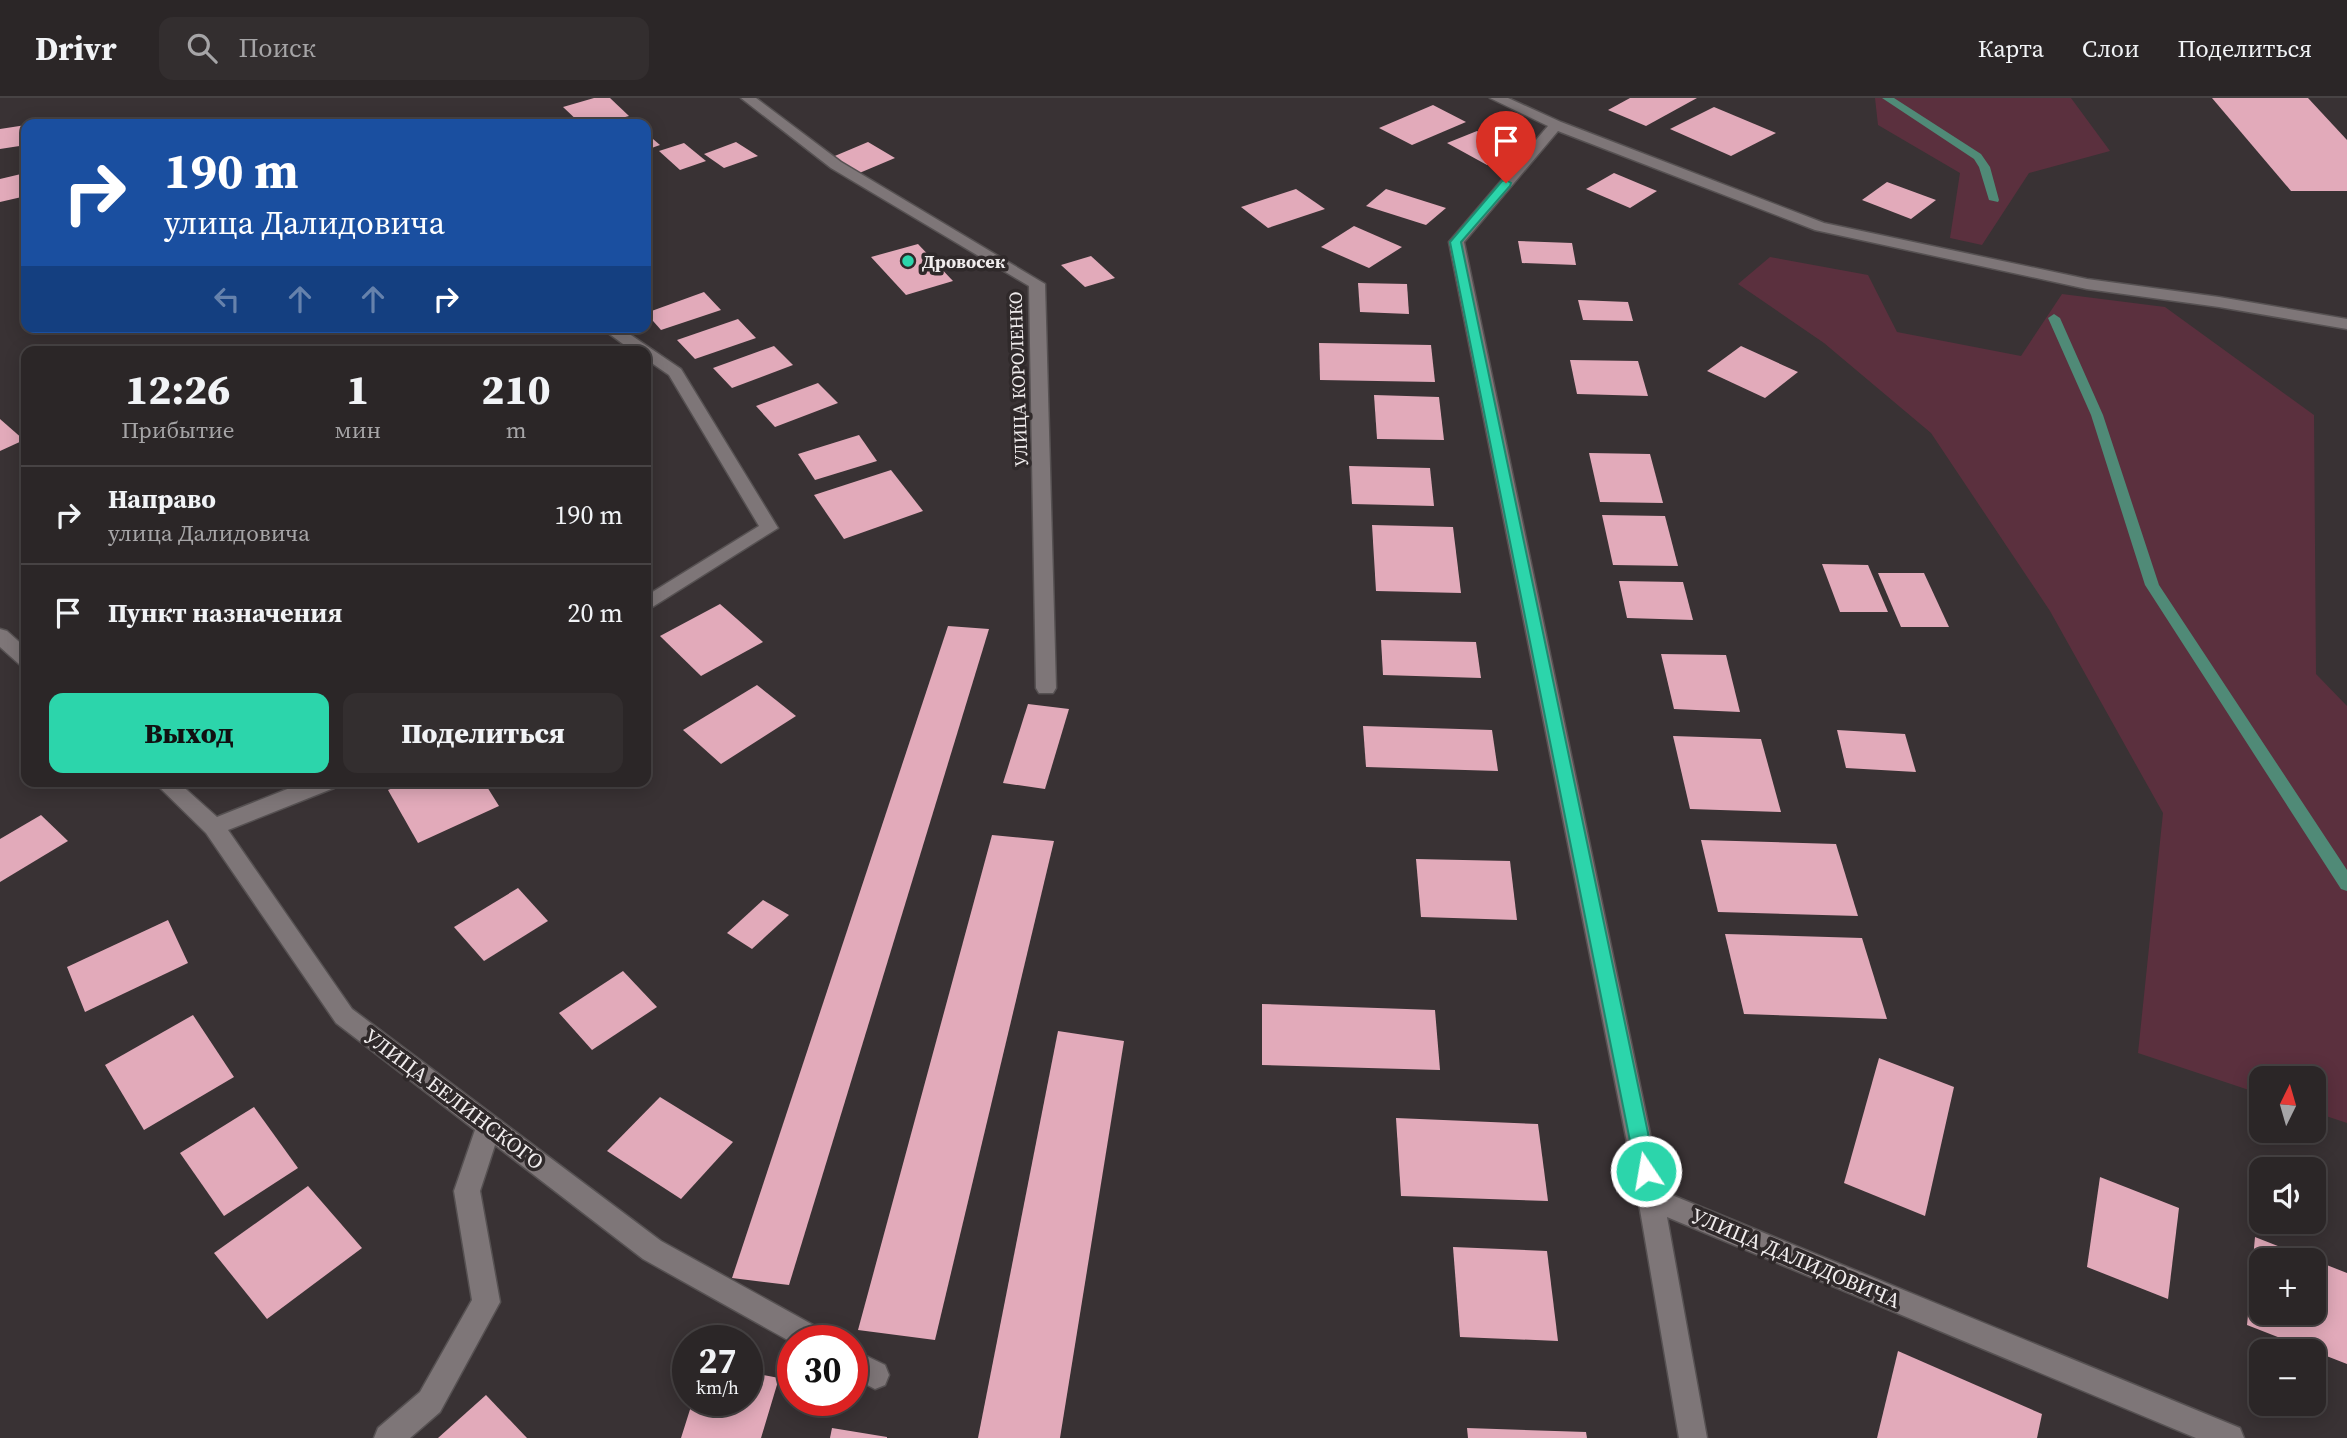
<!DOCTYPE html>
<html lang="ru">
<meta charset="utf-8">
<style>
:root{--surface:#2b2627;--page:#332e2f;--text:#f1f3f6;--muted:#a6a5a7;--line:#474344;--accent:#2cd5ab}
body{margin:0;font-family:"Source Serif 4",serif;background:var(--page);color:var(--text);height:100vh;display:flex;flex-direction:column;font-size:26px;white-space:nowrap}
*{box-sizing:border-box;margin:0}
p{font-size:23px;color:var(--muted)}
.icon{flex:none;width:38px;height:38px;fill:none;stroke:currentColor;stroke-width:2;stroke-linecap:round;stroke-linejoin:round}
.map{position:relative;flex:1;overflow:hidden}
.details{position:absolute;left:21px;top:248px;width:630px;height:441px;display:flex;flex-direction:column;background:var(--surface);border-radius:14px;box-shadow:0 4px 18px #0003,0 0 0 2px var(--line)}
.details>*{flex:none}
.hud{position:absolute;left:21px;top:21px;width:630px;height:214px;border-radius:14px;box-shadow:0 4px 18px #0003,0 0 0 2px var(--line);background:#1a4fa0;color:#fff;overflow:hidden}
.needle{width:46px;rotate:5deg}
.buttons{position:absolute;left:2249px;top:968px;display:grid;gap:14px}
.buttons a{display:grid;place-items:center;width:77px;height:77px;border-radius:14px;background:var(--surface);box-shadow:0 4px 18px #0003,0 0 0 2px var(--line);font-size:35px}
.speed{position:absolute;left:672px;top:1227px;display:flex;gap:14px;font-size:35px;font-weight:700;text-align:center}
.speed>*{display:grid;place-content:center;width:91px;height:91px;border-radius:50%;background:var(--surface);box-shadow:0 4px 18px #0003,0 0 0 2px var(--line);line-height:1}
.speed small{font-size:18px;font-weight:400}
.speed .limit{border:10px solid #d22;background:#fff;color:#111}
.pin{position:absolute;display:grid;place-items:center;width:60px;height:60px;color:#fff;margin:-72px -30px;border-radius:50% 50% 50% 0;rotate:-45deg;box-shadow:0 0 7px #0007}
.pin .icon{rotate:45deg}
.me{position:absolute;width:77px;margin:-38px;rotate:348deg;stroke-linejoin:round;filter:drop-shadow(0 0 5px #0008)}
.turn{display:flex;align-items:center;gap:24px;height:147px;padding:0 28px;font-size:32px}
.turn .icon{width:91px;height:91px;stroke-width:2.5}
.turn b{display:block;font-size:49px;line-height:60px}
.lanes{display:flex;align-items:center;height:66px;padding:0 28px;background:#0003;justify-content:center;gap:35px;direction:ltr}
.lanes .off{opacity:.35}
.eta{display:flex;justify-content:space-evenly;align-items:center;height:119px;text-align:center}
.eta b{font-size:42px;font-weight:800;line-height:49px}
.button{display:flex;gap:14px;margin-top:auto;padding:14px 28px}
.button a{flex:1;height:80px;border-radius:14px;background:var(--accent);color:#111;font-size:28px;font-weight:800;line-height:80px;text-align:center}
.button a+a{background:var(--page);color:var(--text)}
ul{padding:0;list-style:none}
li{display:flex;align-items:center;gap:21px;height:98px;padding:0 28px;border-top:2px solid var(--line)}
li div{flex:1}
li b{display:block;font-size:26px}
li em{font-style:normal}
header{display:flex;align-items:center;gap:42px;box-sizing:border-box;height:98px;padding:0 35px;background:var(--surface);border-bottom:2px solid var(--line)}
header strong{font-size:33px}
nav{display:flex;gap:38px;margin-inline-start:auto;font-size:24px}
.search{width:490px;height:63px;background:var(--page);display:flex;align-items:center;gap:18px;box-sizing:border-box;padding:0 24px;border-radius:14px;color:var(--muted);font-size:26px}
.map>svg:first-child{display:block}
.green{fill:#5b303e}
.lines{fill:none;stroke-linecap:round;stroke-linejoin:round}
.stream{fill:#508a77;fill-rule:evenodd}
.building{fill:#e2aaba}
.street-casing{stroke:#565152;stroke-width:3}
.street{fill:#7e7678;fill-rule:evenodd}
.route{fill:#2cd5ab;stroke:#1d8a6f;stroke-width:2}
.poi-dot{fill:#2cd5ab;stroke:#2f292a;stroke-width:2.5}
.labels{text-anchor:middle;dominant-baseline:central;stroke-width:7;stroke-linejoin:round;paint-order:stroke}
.far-poi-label{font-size:18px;font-weight:bold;fill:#f0eced;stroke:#2f292a;text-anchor:start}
.far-street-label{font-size:18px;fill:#f0eced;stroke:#2f292a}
.street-label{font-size:21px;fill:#f0eced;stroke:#2f292a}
</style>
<header>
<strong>Drivr</strong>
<div class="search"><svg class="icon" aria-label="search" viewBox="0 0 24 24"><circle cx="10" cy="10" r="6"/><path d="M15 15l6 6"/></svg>Поиск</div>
<nav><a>Карта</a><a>Слои</a><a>Поделиться</a></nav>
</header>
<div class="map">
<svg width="2347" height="1340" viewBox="0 0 2347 1340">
<rect width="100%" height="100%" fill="#393234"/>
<g class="green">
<polygon points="1875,0 2071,0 2110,53 2029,75 1982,147 1950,140 1960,75 1878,27"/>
<polygon points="1770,159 1868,177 1897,234 2021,258 2062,196 2165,209 2314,317 2316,576 2347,608 2347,1025 2314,1014 2314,980 2261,980 2261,996 2138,955 2163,715 2050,513 1931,335 1824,245 1738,186"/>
</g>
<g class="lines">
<g class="stream">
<polygon points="1882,0 1894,0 1981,56 1990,69 1999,102 1998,104 1989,102 1979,69 1974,61"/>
<polygon points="2054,216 2060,220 2103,317 2159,487 2347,772 2347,793 2341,791 2145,487 2091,317 2048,220"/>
</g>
</g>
<g class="building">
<polygon points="594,0 610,0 629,18 599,26 581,26 563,9"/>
<polygon points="1630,0 1697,0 1646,28 1608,12"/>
<polygon points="2212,0 2308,0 2347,42 2347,93 2291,93"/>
<polygon points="1433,7 1466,24 1412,47 1379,30"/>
<polygon points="1714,9 1776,35 1731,58 1670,31"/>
<polygon points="26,27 26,47 0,51 0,31"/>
<polygon points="1477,33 1517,55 1487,67 1447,45"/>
<polygon points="646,35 660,47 646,52"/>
<polygon points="736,44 758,58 724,70 704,56"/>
<polygon points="868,44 895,60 857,76 830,60"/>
<polygon points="684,45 706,63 680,72 659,53"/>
<polygon points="1614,75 1657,93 1630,110 1586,91"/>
<polygon points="21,76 26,98 0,104 0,81"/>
<polygon points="1887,84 1936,102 1911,121 1862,102"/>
<polygon points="1296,91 1325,111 1268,130 1241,109"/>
<polygon points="1386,91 1446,110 1426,127 1366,108"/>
<polygon points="1354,128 1402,149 1369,170 1321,149"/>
<polygon points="1518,143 1572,145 1576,167 1522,165"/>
<polygon points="918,146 953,183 906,197 871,159"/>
<polygon points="1091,158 1115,180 1085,189 1061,167"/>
<polygon points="1358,185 1407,186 1409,216 1360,214"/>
<polygon points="704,194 721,212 661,232 646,215"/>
<polygon points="1578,202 1628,204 1633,223 1583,222"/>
<polygon points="738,221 756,240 695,261 677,242"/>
<polygon points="1319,245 1431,247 1435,284 1320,282"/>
<polygon points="774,248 793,267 732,290 713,270"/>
<polygon points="1741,248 1798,274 1765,300 1707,273"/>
<polygon points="1570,262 1638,263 1648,298 1577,296"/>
<polygon points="818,285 838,305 775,329 756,308"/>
<polygon points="1374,297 1439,299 1444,342 1377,341"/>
<polygon points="0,321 24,342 0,353"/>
<polygon points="859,337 877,363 815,382 798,356"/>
<polygon points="1589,355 1650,356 1663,405 1600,404"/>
<polygon points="1349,368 1430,370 1434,408 1352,406"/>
<polygon points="891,372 923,413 844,441 814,397"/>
<polygon points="1602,417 1665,418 1678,468 1613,467"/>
<polygon points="1372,427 1453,429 1461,495 1376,493"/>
<polygon points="1822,466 1868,467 1888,514 1840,514"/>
<polygon points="1878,475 1924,475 1949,529 1901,529"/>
<polygon points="1619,483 1683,484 1693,522 1627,520"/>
<polygon points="720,506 763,544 701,578 660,538"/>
<polygon points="948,528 989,531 789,1187 732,1180"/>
<polygon points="1381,542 1476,544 1481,580 1383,577"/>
<polygon points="1661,556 1726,557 1740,614 1674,611"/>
<polygon points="757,587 796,618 721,666 683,632"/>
<polygon points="1028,606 1069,611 1045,691 1003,685"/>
<polygon points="1363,628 1492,632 1498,673 1366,669"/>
<polygon points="1837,632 1905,636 1916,674 1846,670"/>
<polygon points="1673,638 1761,641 1781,714 1690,711"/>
<polygon points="407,684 484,684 499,708 418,745 388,692"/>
<polygon points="41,717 68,743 0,784 0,741"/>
<polygon points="992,737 1054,743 935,1242 858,1232"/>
<polygon points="1701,742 1836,746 1858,818 1718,814"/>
<polygon points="1416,761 1510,763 1517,822 1421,819"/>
<polygon points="518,790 548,823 484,863 454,829"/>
<polygon points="763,802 789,817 752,851 727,835"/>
<polygon points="168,822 188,865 85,914 67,869"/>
<polygon points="1725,836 1862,840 1887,921 1744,916"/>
<polygon points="623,873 657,909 592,952 559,915"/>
<polygon points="1262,906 1435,912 1440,972 1262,967"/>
<polygon points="193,917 234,979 144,1032 105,967"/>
<polygon points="1058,933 1124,943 1060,1340 978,1340"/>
<polygon points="1879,960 1954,989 1925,1118 1844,1085"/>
<polygon points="660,999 733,1044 681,1101 607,1053"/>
<polygon points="254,1009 298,1070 224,1118 180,1055"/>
<polygon points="1396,1020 1538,1026 1548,1103 1401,1098"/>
<polygon points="2100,1079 2179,1110 2168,1201 2087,1169"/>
<polygon points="308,1088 362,1150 267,1221 214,1155"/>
<polygon points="2255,1139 2313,1162 2261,1162 2261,1214 2314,1214 2314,1162 2347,1175 2347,1266 2247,1227"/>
<polygon points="1453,1149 1547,1153 1558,1243 1460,1239"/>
<polygon points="1898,1253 2042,1316 2037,1340 1877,1340"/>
<polygon points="747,1274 779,1280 761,1340 681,1340 693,1302 747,1302"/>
<polygon points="486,1297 527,1340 438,1340"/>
<polygon points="832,1330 887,1339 887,1340 830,1340"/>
<polygon points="1467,1330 1586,1334 1587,1340 1468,1340"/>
</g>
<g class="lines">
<defs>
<g id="street">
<polygon points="741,0 756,0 841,64 1045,186 1056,590 1053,595 1039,595 1036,590 1029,188 831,70"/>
<polygon points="1490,0 1508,0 1561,24 1824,125 2087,181 2219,199 2347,221 2347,231 2219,209 2087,191 1815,132 1558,33 1464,144 1662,1093 2240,1330 2244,1340 2196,1340 1667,1119 1707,1340 1679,1340 1638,1100 1449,144 1548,28"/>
<polygon points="600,229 619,229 681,271 778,430 646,513 646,498 759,428 669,277 646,261 646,254 634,254"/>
<polygon points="0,531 7,533 26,550 26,568 19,566 0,549"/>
<polygon points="154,684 178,684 217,719 305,684 337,684 334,690 228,732 352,911 661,1143 824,1233 828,1242 793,1242 793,1245 643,1161 495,1047 480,1093 500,1204 440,1314 410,1340 374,1340 378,1330 420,1294 472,1202 454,1093 475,1032 336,925 206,735"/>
<polygon points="852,1251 885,1267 889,1277 885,1287 875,1291 852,1279"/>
</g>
</defs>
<use href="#street" class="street-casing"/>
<use href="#street" class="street"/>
</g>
<polygon class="route" points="1506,82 1511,85 1510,88 1461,144 1656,1073 1653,1079 1646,1082 1639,1079 1636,1073 1450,144 1502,83"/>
<circle class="poi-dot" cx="908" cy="163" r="7"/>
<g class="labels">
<g class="far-poi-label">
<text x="922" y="163">Дровосек</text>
</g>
<g class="far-street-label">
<text transform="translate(1018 281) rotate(-92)">УЛИЦА КОРОЛЕНКО</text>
</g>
<g class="street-label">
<text transform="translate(454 1001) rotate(37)">УЛИЦА БЕЛИНСКОГО</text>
<text transform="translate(1796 1160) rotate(23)">УЛИЦА ДАЛИДОВИЧА</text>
</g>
</g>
</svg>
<div class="buttons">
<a><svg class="needle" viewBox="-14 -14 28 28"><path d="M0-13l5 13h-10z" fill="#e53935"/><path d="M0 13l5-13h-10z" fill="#a6a5a7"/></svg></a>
<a><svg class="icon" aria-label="sound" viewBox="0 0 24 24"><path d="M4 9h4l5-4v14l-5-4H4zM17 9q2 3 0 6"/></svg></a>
<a>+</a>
<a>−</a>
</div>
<div class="speed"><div>27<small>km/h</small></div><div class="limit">30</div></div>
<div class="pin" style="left:1506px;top:85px;background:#d93025"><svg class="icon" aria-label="arrive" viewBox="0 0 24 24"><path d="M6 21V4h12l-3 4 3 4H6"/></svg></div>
<svg class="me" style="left:1646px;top:1073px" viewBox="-20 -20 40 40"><circle r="17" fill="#2cd5ab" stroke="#fff" stroke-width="3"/><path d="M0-11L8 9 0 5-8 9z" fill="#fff"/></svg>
<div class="hud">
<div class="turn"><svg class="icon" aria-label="right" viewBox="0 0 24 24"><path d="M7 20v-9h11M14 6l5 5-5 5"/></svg><div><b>190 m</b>улица Далидовича</div></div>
<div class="lanes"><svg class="icon off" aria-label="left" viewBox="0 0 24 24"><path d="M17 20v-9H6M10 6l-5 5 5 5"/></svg><svg class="icon off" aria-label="ahead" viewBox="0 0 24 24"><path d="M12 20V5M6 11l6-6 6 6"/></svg><svg class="icon off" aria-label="ahead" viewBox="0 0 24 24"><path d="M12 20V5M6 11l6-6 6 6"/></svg><svg class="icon" aria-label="right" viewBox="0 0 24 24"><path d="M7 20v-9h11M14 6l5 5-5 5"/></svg></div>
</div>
<section class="details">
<div class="eta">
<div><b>12:26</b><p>Прибытие</p></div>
<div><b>1</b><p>мин</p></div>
<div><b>210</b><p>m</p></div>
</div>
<ul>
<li><svg class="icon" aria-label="right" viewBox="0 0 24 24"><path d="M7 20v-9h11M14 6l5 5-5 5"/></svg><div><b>Направо</b><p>улица Далидовича</p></div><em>190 m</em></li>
<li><svg class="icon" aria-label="arrive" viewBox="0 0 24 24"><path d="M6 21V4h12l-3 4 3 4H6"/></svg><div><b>Пункт назначения</b></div><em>20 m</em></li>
</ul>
<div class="button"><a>Выход</a><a>Поделиться</a></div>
</section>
</div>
